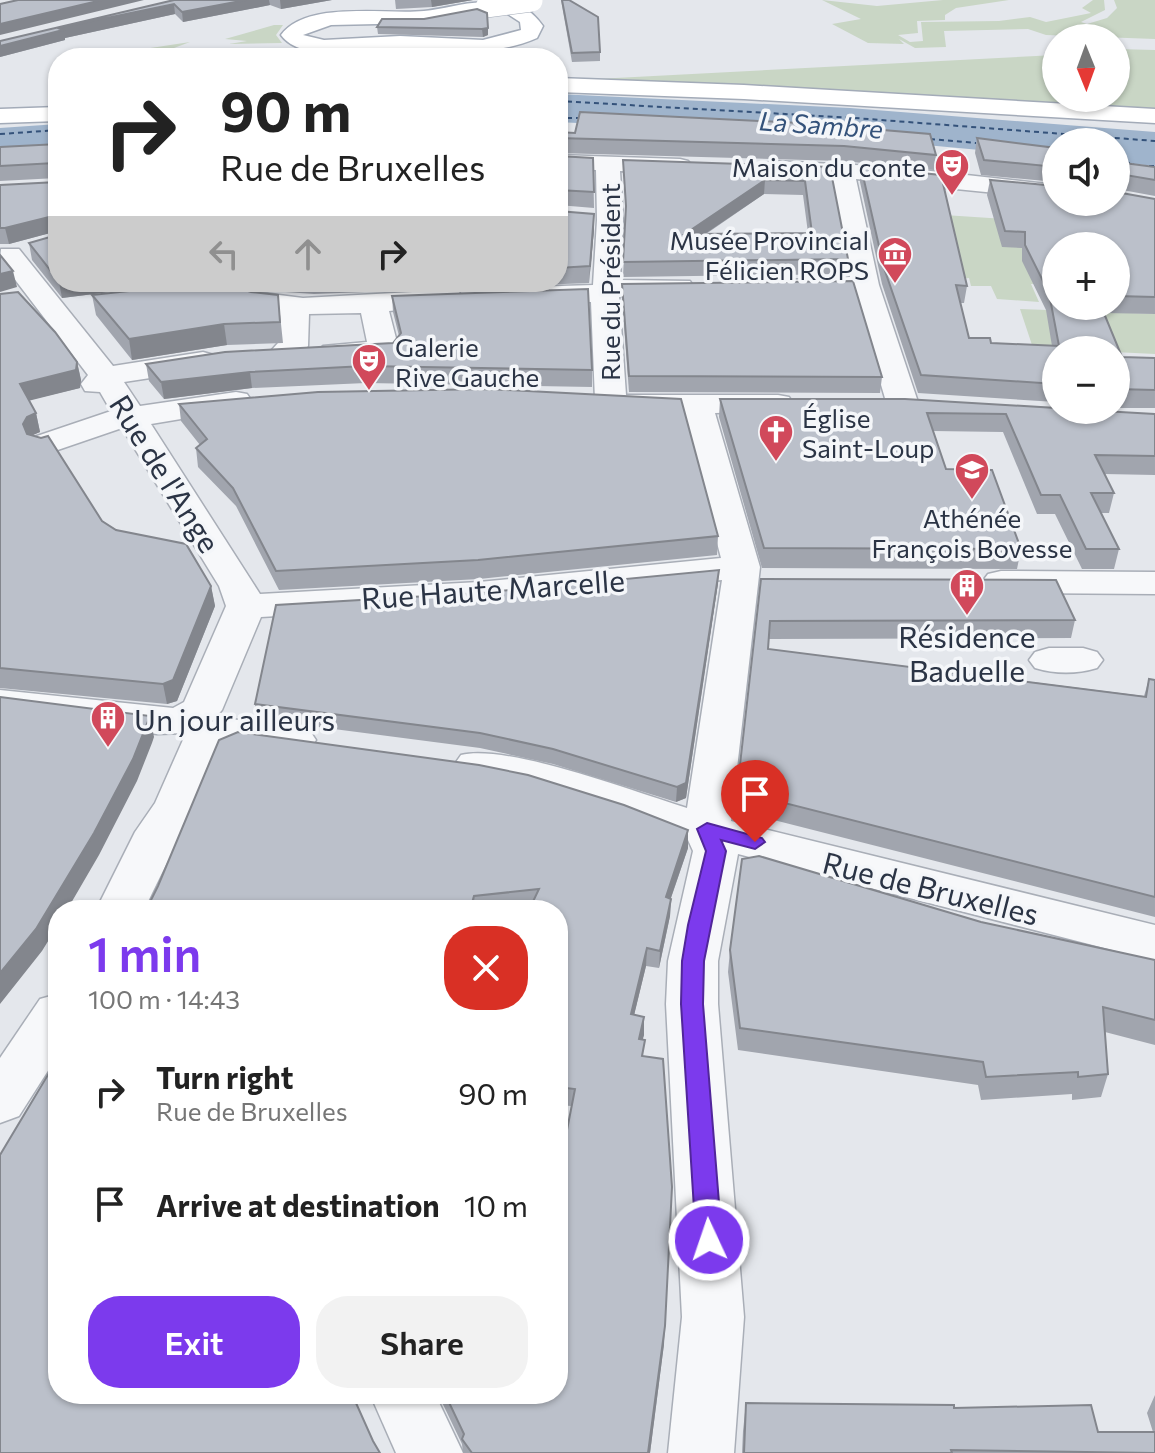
<!DOCTYPE html>
<meta charset="utf-8">
<style>
:root{--surface:#fff;--page:#f2f2f2;--text:#222;--muted:#767676;--accent:#7c3aed}
body{margin:0;font-family:Commissioner,sans-serif;background:var(--page);color:var(--text);height:100vh;display:flex;flex-direction:column;font-size:30px;white-space:nowrap}
*{box-sizing:border-box;margin:0}
p{font-size:26px;color:var(--muted)}
.icon{flex:none;width:44px;height:44px;fill:none;stroke:currentColor;stroke-width:2;stroke-linecap:round;stroke-linejoin:round}
.map{position:relative;flex:1;overflow:hidden}
.sheet{position:absolute;left:48px;top:900px;width:520px;height:504px;display:flex;flex-direction:column;background:var(--surface);border-radius:32px;box-shadow:0 2px 6px #0004}
.sheet>*{flex:none}
.top-card{position:absolute;left:48px;top:48px;width:520px;height:244px;border-radius:32px;box-shadow:0 2px 6px #0004;background:#fff;color:var(--text);overflow:hidden}
.needle{width:52px;rotate:179deg}
.buttons{position:absolute;left:1042px;top:24px;display:grid;gap:16px}
.buttons a{display:grid;place-items:center;width:88px;height:88px;border-radius:50%;background:var(--surface);box-shadow:0 2px 6px #0004;font-size:40px}
.pin{position:absolute;display:grid;place-items:center;width:68px;height:68px;color:#fff;margin:-82px -34px;border-radius:50% 50% 50% 0;rotate:-45deg;box-shadow:0 0 8px #0007}
.pin .icon{rotate:45deg}
.me{position:absolute;width:88px;margin:-44px;rotate:357deg;stroke-linejoin:round;filter:drop-shadow(0 0 6px #0008)}
.turn{display:flex;align-items:center;gap:28px;height:168px;padding:0 40px;font-size:36px}
.turn .icon{width:104px;height:104px;stroke-width:2.5}
.turn b{display:block;font-size:56px;line-height:68px}
.lanes{display:flex;align-items:center;height:76px;padding:0 40px;background:#0003;justify-content:center;gap:40px;direction:ltr}
.lanes .off{opacity:.35}
.round{display:grid;place-items:center;flex:none;width:84px;height:84px;border-radius:32px;background:var(--page)}
.overview{display:flex;align-items:center;justify-content:space-between;height:136px;padding:0 40px}
h1{font-size:48px;font-weight:600;line-height:60px;color:var(--accent)}
.cta{display:flex;gap:16px;margin-top:auto;padding:16px 40px}
.cta a{flex:1;height:92px;border-radius:32px;background:var(--accent);color:#fff;font-size:32px;font-weight:600;line-height:92px;text-align:center}
.cta a+a{background:var(--page);color:var(--text)}
ul{padding:0;list-style:none}
li{display:flex;align-items:center;gap:24px;height:112px;padding:0 40px}
li div{flex:1}
li b{display:block;font-size:30px}
li em{font-style:normal}
.map>svg:first-child{display:block}
.green{fill:#c9d6c5}
.water{fill:#9fb4cc}
.lines{fill:none;stroke-linecap:round;stroke-linejoin:round}
.ferry{stroke:#34527a;stroke-width:2;stroke-dasharray:5 4;stroke-linecap:butt}
.minor-casing{stroke:#a9aeb7;stroke-width:3}
.major-casing{stroke:#a3abb8;stroke-width:3}
.minor{fill:#f7f8fa;fill-rule:evenodd}
.major{fill:#fff;fill-rule:evenodd}
.major-bridge-casing{stroke:#a3abb8;stroke-width:22;stroke-linecap:butt}
.major-bridge{stroke:#fff;stroke-width:21}
.wall{fill:#a1a5ae;fill-rule:evenodd}
.shaded-wall{fill:#83868d}
.building{fill:#bbc0ca;stroke:#83868d;stroke-width:2;fill-rule:evenodd}
.route{fill:#7c3aed;stroke:#51269a;stroke-width:2}
.labels{text-anchor:middle;dominant-baseline:central;stroke-width:7;stroke-linejoin:round;paint-order:stroke}
.far-water-label{font-size:26px;font-style:italic;fill:#34527a;stroke:#f4f6f9}
.far-poi-label{font-size:26px;fill:#2b3445;stroke:#f4f6f9;text-anchor:end}
.far-street-label{font-size:26px;fill:#2b3445;stroke:#f4f6f9}
.street-label{font-size:30px;fill:#2b3445;stroke:#f4f6f9}
.poi-label{font-size:30px;fill:#2b3445;stroke:#f4f6f9}
</style>
<div class="map">
<svg width="1155" height="1453" viewBox="0 0 1155 1453">
<rect width="100%" height="100%" fill="#e4e7ec"/>
<g class="green">
<polygon points="822,0 877,6 943,0 1009,0 956,8 945,15 945,20 917,21 918,33 898,35 910,42 923,41 921,22 999,21 1030,17 1046,22 1091,13 1082,8 1093,0 1104,0 1105,10 1081,22 1087,24 1107,18 1117,8 1114,0 1155,0 1155,39 1046,35 1028,29 944,31 946,47 915,48 899,39 904,44 868,43 832,24 861,19"/>
<polygon points="274,25 283,25 276,35 282,43 229,44 247,41 225,39"/>
<polygon points="190,42 166,51 169,58 98,56"/>
<polygon points="1116,49 1155,50 1155,112 558,81 1056,55 1056,98 1116,98"/>
<polygon points="944,215 1005,219 1056,250 1056,284 1031,284 1039,302 997,299 991,286 971,286 969,278 959,279"/>
<polygon points="1020,309 1155,314 1155,354 1033,348"/>
</g>
<g class="water">
<polygon points="558,94 850,108 1155,132 1155,166 1116,162 1116,142 1056,142 1056,157 828,136 558,122"/>
<polygon points="58,124 58,155 0,159 0,128"/>
</g>
<g class="lines">
<g class="ferry">
<polyline points="558,101 855,118 1155,141"/>
<polyline points="558,118 581,118"/>
<polyline points="0,134 58,130"/>
<polyline points="930,139 976,143"/>
<polyline points="1116,160 1134,164"/>
<polyline points="1140,166 1155,166"/>
</g>
<defs>
<g id="minor">
<path d="M558,155L680,159L688,161L692,166L688,171L680,173L620,171L623,220L620,280L690,281L694,287L690,293L680,295L619,296L626,395H778L789,397L794,404L789,411L715,413L760,567L731,821L1155,925V961L738,854L718,961V1004L744,1317L734,1453H668L682,1317L666,1004L668,961L693,851L688,840L530,790L461,775L454,765L461,755C506,743 638,793 687,808L722,580L479,604L261,617L222,710L211,722C242,716 279,723 310,731L316,740L310,749L295,753L222,746C199,802 170,855 144,910H96L135,832L155,803L186,733L157,734L0,714V690L173,708L184,702L226,606L219,586L122,428L46,454L34,451L30,444L34,437L111,411L100,392L85,391L81,384L88,375L0,260L1,249H19L113,366L203,352L214,355L218,361L214,367L203,370L124,382L140,406L236,392L247,394L252,401L247,408L151,424L260,594L479,582L721,558L683,413H625L600,407L595,400L591,302L521,301L517,295L521,289L531,287L593,285L597,220L596,170L558,169Z"/>
<polygon points="774,161 895,167 1056,185 1056,199 856,179 879,285 919,405 914,412 903,414 892,412 887,405 854,293 788,292 784,286 788,280 850,277 831,178 766,173 762,168 766,163"/>
<path d="M228,282L255,292L303,298L449,290L459,292L463,298L459,304L389,311L399,350L394,356C373,362 344,364 323,358L318,352L323,346L367,342L361,313L309,314L308,346C299,359 289,363 274,359L269,353L278,343L280,313C261,311 225,307 213,290L217,284Z"/>
<polygon points="1001,571 1155,572 1155,594 1001,593 988,590 982,582 988,574"/>
<path d="M1049,648H1083L1097,652L1103,660L1097,668C1077,674 1055,674 1035,668L1029,660L1035,652Z"/>
<polygon points="58,994 58,1055 19,1116 0,1123 0,1058 40,999"/>
<polygon points="370,1394 435,1394 463,1453 396,1453"/>
</g>
<g id="major">
<path d="M490,0C513,0 529,6 543,26L537,38C492,58 448,49 401,48C368,48 303,65 281,35C307,0 385,15 424,11C445,9 470,0 491,3ZM494,5L520,22L521,30L483,40L400,36L324,40L303,35L331,25L424,23L493,11Z"/>
<polygon points="558,78 744,85 1155,109 1155,123 744,99 558,92"/>
<polygon points="58,107 58,121 0,123 0,109"/>
</g>
</defs>
<use href="#minor" class="minor-casing"/>
<use href="#major" class="major-casing"/>
<use href="#minor" class="minor"/>
<use href="#major" class="major"/>
<defs>
<polyline id="major-bridge" points="486,7 532,1"/>
</defs>
<use href="#major-bridge" class="major-bridge-casing"/>
<use href="#major-bridge" class="major-bridge"/>
</g>
<g class="wall">
<polygon points="174,0 332,0 281,9 270,5 183,22 175,14 65,38 65,40 0,57 0,41"/>
<polygon points="395,0 473,0 432,7 396,9"/>
<polygon points="561,0 569,0 600,52 600,61 572,62"/>
<polygon points="477,9 488,35 483,37 378,34 377,27"/>
<polygon points="580,112 936,155 934,170 842,161 558,153 558,132 575,133"/>
<polygon points="977,138 1056,148 1056,182 981,175 975,153"/>
<polygon points="58,144 58,282 189,282 62,298 32,260 29,243 57,235 57,231 9,244 0,244 0,185 57,182 57,178 0,181 0,147"/>
<polygon points="558,156 593,158 594,208 558,205"/>
<path d="M623,160L830,167L848,259L846,274L623,277L626,216ZM764,194L803,195L808,233L706,234Z"/>
<polygon points="1116,162 1155,167 1155,196 1117,189 1116,191"/>
<path d="M861,167L967,286L964,303H960L969,338L991,343L1052,346L1046,310L1022,261V248L1002,247L987,195L990,180L1155,199V314L1104,313L1122,357L1155,358V408H1116V350H1056V402L918,393L882,284L860,182ZM1116,246V306H1056Z"/>
<polygon points="558,211 594,230 589,283 314,294 257,290 240,282 558,282"/>
<polygon points="622,284 882,377 880,393 629,392 622,299"/>
<polygon points="251,292 278,295 283,343 227,345 132,360 96,315 92,295"/>
<polygon points="0,294 77,362 81,380 80,388 29,400 36,413 40,432 32,435 102,521 211,586 215,606 177,701 167,704 0,688"/>
<polygon points="392,296 592,370 592,387 366,383 252,388 164,399 149,381 146,364 393,343 399,336 393,312"/>
<polygon points="720,399 1155,414 1155,475 1104,474 1114,493 1109,513 1101,513 1119,549 1114,569 1082,569 1055,514 1037,514 1003,432 933,431 946,469 1021,549 1017,569 762,568 719,417"/>
<polygon points="179,404 718,536 717,555 479,579 279,590 236,506 198,467 196,448 200,445 181,421"/>
<polygon points="761,579 1075,620 1071,638 769,639 768,649 1144,696 1149,679 1155,680 1155,917 735,810"/>
<polygon points="718,583 686,798 676,802 553,764 480,748 257,719 255,704"/>
<polygon points="688,848 671,898 670,916 659,968 646,966 634,1015 644,1035 642,1040 664,1344 650,1453 463,1453 462,1444 438,1394 558,1394 571,1106 558,1105 558,910 530,908 508,910 146,910"/>
<polygon points="981,922 1155,960 1155,1045 1105,1032 1108,1074 1101,1097 1072,1100 1072,1094 981,1100 978,1085 738,1050 728,972 730,950"/>
<polygon points="1155,1395 1155,1453 742,1453 743,1431 746,1403 954,1408 1098,1432 1153,1432 1147,1413"/>
</g>
<g class="shaded-wall">
<polygon points="102,0 144,0 0,35 0,24"/>
<polygon points="246,0 269,0 270,5 183,22 182,12"/>
<polygon points="280,0 332,0 281,9"/>
<polygon points="431,0 473,0 432,7"/>
<polygon points="174,4 175,14 65,38 65,40 0,57 0,46 58,28"/>
<polygon points="488,28 488,35 483,37 482,29"/>
<polygon points="765,180 764,194 684,248 685,234"/>
<polygon points="594,214 594,230 589,283 590,266"/>
<polygon points="57,215 58,231 9,244 5,228"/>
<polygon points="13,271 17,287 0,292 0,274"/>
<polygon points="59,282 189,282 62,298"/>
<polygon points="224,324 227,345 132,360 129,339"/>
<polygon points="77,362 81,380 80,388 24,402 20,384"/>
<polygon points="250,372 252,388 164,399 161,382"/>
<polygon points="36,413 40,432 31,436 27,443 23,424 27,417"/>
<polygon points="719,570 718,583 686,798 676,802 677,787"/>
<polygon points="211,586 215,606 177,701 167,704 163,684"/>
<polygon points="150,716 154,737 152,743 137,781 99,855 67,910 58,910 58,925 42,951 0,1004 0,973"/>
<polygon points="688,830 688,848 665,915 666,897"/>
<polygon points="474,896 475,910 470,910"/>
<polygon points="671,899 670,916 659,968 660,951"/>
<polygon points="647,948 646,966 630,1032 631,1014"/>
<polygon points="644,1017 644,1035 638,1057 639,1039"/>
<polygon points="665,1326 664,1344 650,1453 648,1453"/>
</g>
<g class="building">
<polygon points="18,0 102,0 0,24 0,4"/>
<polygon points="174,0 246,0 182,12 174,4 58,28 63,30 0,46 0,41"/>
<polygon points="562,0 569,0 598,17 600,52 572,53"/>
<polygon points="477,9 487,13 488,28 482,29 377,27 382,19 424,19"/>
<polygon points="580,112 800,123 930,134 936,155 844,146 558,138 558,132 575,133"/>
<polygon points="977,138 1056,148 1056,167 984,160"/>
<polygon points="58,144 58,166 55,163 0,166 0,147"/>
<polygon points="558,156 593,158 594,192 558,190"/>
<path d="M623,160L830,167L848,259L623,262L626,206ZM765,180L805,181L812,233L685,234Z"/>
<polygon points="1116,162 1155,167 1155,180 1120,174 1116,184"/>
<polygon points="58,167 58,280 29,243 57,235 57,215 5,228 0,228 0,185 57,182"/>
<polygon points="861,167 941,175 967,286 956,285 969,338 990,338 991,343 1059,346 1049,293 1025,245 1025,232 1005,231 990,180 1056,186 1056,202 1116,202 1116,192 1155,199 1155,297 1116,296 1116,246 1056,246 1056,306 1101,306 1122,357 1155,358 1155,390 1116,389 1116,350 1056,350 1056,384 921,375 884,268"/>
<polygon points="558,211 594,214 590,266 558,268"/>
<polygon points="0,255 13,271 0,274"/>
<polygon points="853,281 882,377 629,376 622,284"/>
<polygon points="212,282 221,282 251,292 278,295 280,322 224,324 129,339 92,295"/>
<polygon points="588,289 592,370 365,366 250,372 161,382 146,364 225,352 393,343 401,333 392,296"/>
<polygon points="18,292 55,332 77,362 76,370 20,384 36,413 27,417 23,424 27,434 41,438 48,436 102,521 116,530 186,544 211,586 173,680 163,684 0,668 0,294"/>
<polygon points="488,389 681,399 718,536 478,560 276,571 233,488 196,448 207,439 179,404 318,392"/>
<polygon points="720,399 905,399 1056,408 1056,410 1085,410 1155,414 1155,456 1095,455 1114,493 1091,493 1119,549 1086,549 1060,495 1041,495 1006,414 927,413 946,469 992,470 1021,549 764,548"/>
<polygon points="719,570 686,783 677,787 553,749 480,733 255,704 276,605 479,593"/>
<polygon points="761,579 1056,580 1075,620 770,621 768,649 1146,697 1149,679 1155,680 1155,897 737,791"/>
<polygon points="0,697 150,716 133,759 94,833 36,929 0,973"/>
<polygon points="238,732 479,765 528,775 624,805 688,830 666,897 671,899 660,951 647,948 631,1014 644,1017 639,1039 645,1040 642,1056 663,1059 672,1187 665,1326 648,1453 472,1453 462,1439 464,1434 445,1394 558,1394 558,1176 575,1089 558,1087 558,910 529,910 539,889 474,896 470,910 146,910 158,886 219,740"/>
<polygon points="759,856 981,922 1155,960 1155,1020 1103,1007 1108,1074 1078,1077 1078,1072 986,1077 983,1062 740,1028 730,950 742,859"/>
<polygon points="58,1058 58,1394 352,1394 373,1441 380,1453 0,1453 0,1155"/>
<polygon points="746,1403 954,1405 954,1408 1091,1405 1098,1432 1155,1432 1155,1453 951,1450 952,1453 744,1453"/>
</g>
<polygon class="route" points="707,823 762,838 765,842 755,849 721,840 726,851 704,961 703,1004 722,1240 718,1248 709,1251 700,1248 696,1240 681,1004 682,961 688,925 706,851 697,829"/>
<defs>
<symbol id="theatre-pin" viewBox="-11 -11 22 30"><path d="M0 17L-7.5 6A9.5 9.5 0 1 1 7.5 6Z" fill="#d1495b" stroke="#f4f6f9"/><path d="M-5-5.5Q0-4 5-5.5V0Q5 5 0 6Q-5 5-5 0ZM-3.3-2.5H-1v1.5H-3.3ZM1-2.5H3.3v1.5H1ZM-2.8 1Q0 5.5 2.8 1Z" fill="#fff"/></symbol>
<symbol id="museum-pin" viewBox="-11 -11 22 30"><path d="M0 17L-7.5 6A9.5 9.5 0 1 1 7.5 6Z" fill="#d1495b" stroke="#f4f6f9"/><path d="M0-6L6-3V-2H-6V-3ZM-5-1h2V3h-2ZM-1-1h2V3h-2ZM3-1h2V3H3ZM-6 4H6V6H-6Z" fill="#fff"/></symbol>
<symbol id="church-pin" viewBox="-11 -11 22 30"><path d="M0 17L-7.5 6A9.5 9.5 0 1 1 7.5 6Z" fill="#d1495b" stroke="#f4f6f9"/><path d="M-1.2-6h2.4v3.5h3.3v2.4h-3.3V6h-2.4V-.1h-3.3v-2.4h3.3Z" fill="#fff"/></symbol>
<symbol id="school-pin" viewBox="-11 -11 22 30"><path d="M0 17L-7.5 6A9.5 9.5 0 1 1 7.5 6Z" fill="#d1495b" stroke="#f4f6f9"/><path d="M0-5L7-2L0 1L-7-2ZM-4 1L0 2.5L4 1V4Q0 6-4 4Z" fill="#fff"/></symbol>
<symbol id="building-pin" viewBox="-11 -11 22 30"><path d="M0 17L-7.5 6A9.5 9.5 0 1 1 7.5 6Z" fill="#d1495b" stroke="#f4f6f9"/><path d="M-4-6H4V6H1V3H-1V6H-4ZM-2.5-4.3h1.7v1.8h-1.7ZM.8-4.3h1.7v1.8H.8ZM-2.5-1h1.7V.8h-1.7ZM.8-1h1.7V.8H.8Z" fill="#fff"/></symbol>
</defs>
<g fill-rule="evenodd">
<use href="#theatre-pin" x="932" y="146" width="40" height="54"/>
<use href="#museum-pin" x="875" y="234" width="40" height="54"/>
<use href="#theatre-pin" x="349" y="341" width="40" height="54"/>
<use href="#church-pin" x="756" y="412" width="40" height="54"/>
<use href="#school-pin" x="952" y="450" width="40" height="54"/>
<use href="#building-pin" x="947" y="566" width="40" height="54"/>
<use href="#building-pin" x="88" y="698" width="40" height="54"/>
</g>
<g class="labels">
<g class="far-water-label">
<text transform="translate(821 124) rotate(4)">La Sambre</text>
</g>
<g class="far-poi-label">
<text x="926" y="166">Maison du conte</text>
<text x="869" y="239">Musée Provincial<tspan x="869" dy="30">Félicien ROPS</tspan></text>
<text x="395" y="346" text-anchor="start">Galerie<tspan x="395" dy="30">Rive Gauche</tspan></text>
<text x="802" y="417" text-anchor="start">Église<tspan x="802" dy="30">Saint-Loup</tspan></text>
<text x="972" y="517" text-anchor="middle">Athénée<tspan x="972" dy="30">François Bovesse</tspan></text>
</g>
<g class="far-street-label">
<text transform="translate(609 282) rotate(-90)">Rue du Président</text>
</g>
<g class="street-label">
<text transform="translate(166 473) rotate(58)">Rue de l'Ange</text>
<text transform="translate(493 588) rotate(-4)">Rue Haute Marcelle</text>
<text transform="translate(931 887) rotate(14)">Rue de Bruxelles</text>
</g>
<g class="poi-label">
<text x="967" y="635">Résidence<tspan x="967" dy="34">Baduelle</tspan></text>
<text x="134" y="718" text-anchor="start">Un jour ailleurs</text>
</g>
</g>
</svg>
<div class="buttons">
<a><svg class="needle" viewBox="-14 -14 28 28"><path d="M0-13l5 13h-10z" fill="#e53935"/><path d="M0 13l5-13h-10z" fill="#767676"/></svg></a>
<a><svg class="icon" aria-label="sound" viewBox="0 0 24 24"><path d="M4 9h4l5-4v14l-5-4H4zM17 9q2 3 0 6"/></svg></a>
<a>+</a>
<a>−</a>
</div>
<div class="pin" style="left:755px;top:842px;background:#d93025"><svg class="icon" aria-label="arrive" viewBox="0 0 24 24"><path d="M6 21V4h12l-3 4 3 4H6"/></svg></div>
<svg class="me" style="left:709px;top:1240px" viewBox="-20 -20 40 40"><circle r="17" fill="#7c3aed" stroke="#fff" stroke-width="3"/><path d="M0-11L8 9 0 5-8 9z" fill="#fff"/></svg>
<div class="top-card">
<div class="turn"><svg class="icon" aria-label="right" viewBox="0 0 24 24"><path d="M7 20v-9h11M14 6l5 5-5 5"/></svg><div><b>90 m</b>Rue de Bruxelles</div></div>
<div class="lanes"><svg class="icon off" aria-label="left" viewBox="0 0 24 24"><path d="M17 20v-9H6M10 6l-5 5 5 5"/></svg><svg class="icon off" aria-label="ahead" viewBox="0 0 24 24"><path d="M12 20V5M6 11l6-6 6 6"/></svg><svg class="icon" aria-label="right" viewBox="0 0 24 24"><path d="M7 20v-9h11M14 6l5 5-5 5"/></svg></div>
</div>
<section class="sheet">
<div class="overview"><div><h1>1 min</h1><p>100 m · 14:43</p></div><a class="round" style="background:#d93025;color:#fff"><svg class="icon" aria-label="close" viewBox="0 0 24 24"><path d="M6 6l12 12M18 6L6 18"/></svg></a></div>
<ul>
<li><svg class="icon" aria-label="right" viewBox="0 0 24 24"><path d="M7 20v-9h11M14 6l5 5-5 5"/></svg><div><b>Turn right</b><p>Rue de Bruxelles</p></div><em>90 m</em></li>
<li><svg class="icon" aria-label="arrive" viewBox="0 0 24 24"><path d="M6 21V4h12l-3 4 3 4H6"/></svg><div><b>Arrive at destination</b></div><em>10 m</em></li>
</ul>
<div class="cta"><a>Exit</a><a>Share</a></div>
</section>
</div>
